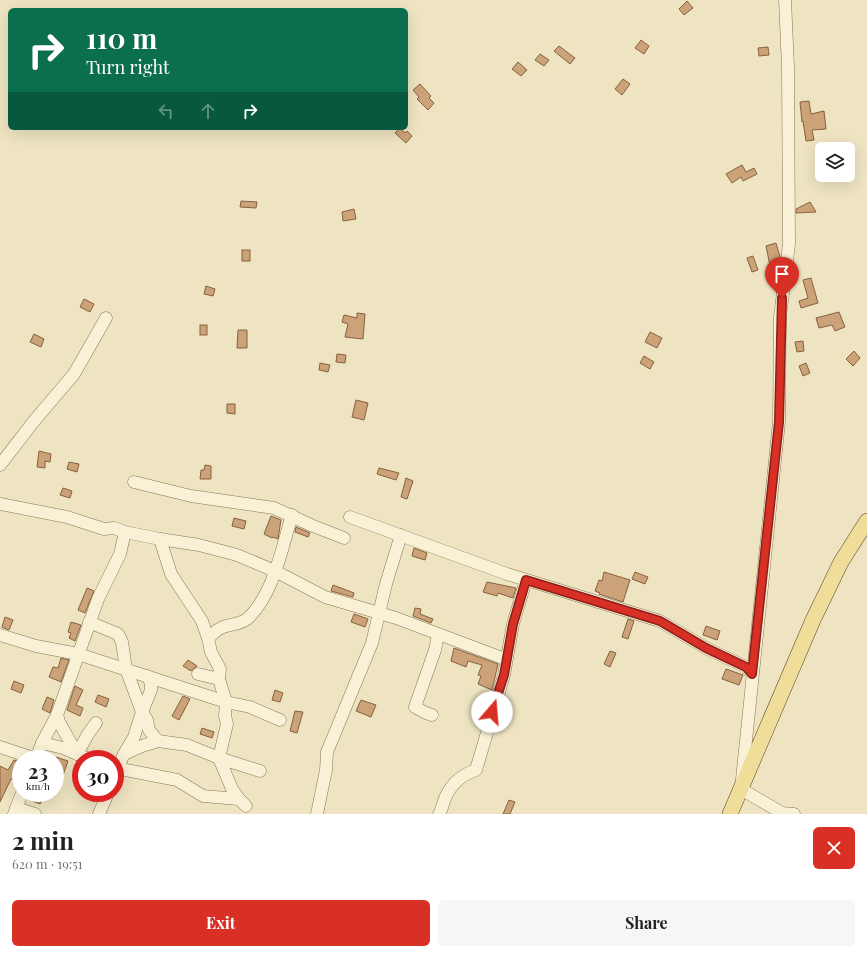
<!DOCTYPE html>
<meta charset="utf-8">
<style>
:root{--surface:#fff;--page:#f6f6f6;--text:#202124;--muted:#757577;--accent:#d93025}
body{margin:0;font-family:"Playfair Display",serif;background:var(--page);color:var(--text);height:100vh;display:flex;flex-direction:column;font-size:15px;white-space:nowrap}
*{box-sizing:border-box;margin:0}
p{font-size:13px;color:var(--muted)}
.icon{flex:none;width:22px;height:22px;fill:none;stroke:currentColor;stroke-width:2;stroke-linecap:round;stroke-linejoin:round}
.map{position:relative;height:814px;overflow:hidden}
.panel{display:flex;flex-direction:column;background:var(--surface);flex:1}
.panel>*{flex:none}
.hud{position:absolute;left:8px;top:8px;width:400px;height:122px;border-radius:6px;box-shadow:0 4px 16px #0002;background:#0b6e4f;color:#fff;overflow:hidden}
.buttons{position:absolute;left:815px;top:142px;display:grid;gap:8px}
.buttons a{display:grid;place-items:center;width:40px;height:40px;border-radius:6px;background:var(--surface);box-shadow:0 4px 16px #0002;font-size:20px}
.speed{position:absolute;left:12px;top:750px;display:flex;gap:8px;font-size:20px;font-weight:700;text-align:center}
.speed>*{display:grid;place-content:center;width:52px;height:52px;border-radius:50%;background:var(--surface);box-shadow:0 4px 16px #0002;line-height:1}
.speed small{font-size:10px;font-weight:400}
.speed .limit{border:6px solid #d22;background:#fff;color:#111}
.pin{position:absolute;display:grid;place-items:center;width:34px;height:34px;color:#fff;margin:-41px -17px;border-radius:50% 50% 50% 0;rotate:-45deg;box-shadow:0 0 4px #0007}
.pin .icon{rotate:45deg}
.me{position:absolute;width:44px;margin:-22px;rotate:18deg;stroke-linejoin:round;filter:drop-shadow(0 0 3px #0008)}
.turn{display:flex;align-items:center;gap:14px;height:84px;padding:0 12px;font-size:18px}
.turn .icon{width:52px;height:52px;stroke-width:2.5}
.turn b{display:block;font-size:28px;line-height:34px}
.lanes{display:flex;align-items:center;height:38px;padding:0 12px;background:#0003;justify-content:center;gap:20px;direction:ltr}
.lanes .off{opacity:.35}
.round{display:grid;place-items:center;flex:none;width:42px;height:42px;border-radius:6px;background:var(--page)}
.summary{display:flex;align-items:center;justify-content:space-between;height:68px;padding:0 12px}
h1{font-size:24px;font-weight:700;line-height:30px}
.primary-button{display:flex;gap:8px;margin-top:auto;padding:8px 12px}
.primary-button a{flex:1;height:46px;border-radius:6px;background:var(--accent);color:#fff;font-size:16px;font-weight:700;line-height:46px;text-align:center}
.primary-button a+a{background:var(--page);color:var(--text)}
.map>svg:first-child{display:block}
.building{fill:#cca278;stroke:#86613f}
.lines{fill:none;stroke-linecap:round;stroke-linejoin:round}
.minor-casing{stroke:#877559;stroke-width:13}
.major-casing{stroke:#55432e;stroke-width:16}
.minor{stroke:#f8f1d5;stroke-width:12}
.major{stroke:#f1dd9a;stroke-width:15}
.route-casing{stroke:#8d1f18;stroke-width:10}
.route{stroke:#d93025;stroke-width:7}
</style>
<div class="map">
<svg width="867" height="814" viewBox="0 0 867 814">
<rect width="100%" height="100%" fill="#eee4c2"/>
<g class="building">
<polygon points="687,1 693,8 684,15 679,9"/>
<polygon points="641,40 649,46 644,54 635,48"/>
<polygon points="559,46 575,58 570,64 554,51"/>
<polygon points="768,47 769,55 759,56 758,48"/>
<polygon points="540,54 549,60 544,66 535,60"/>
<polygon points="518,62 527,70 521,76 512,69"/>
<polygon points="623,79 630,84 622,95 615,89"/>
<polygon points="420,84 431,96 429,98 434,103 428,110 417,99 419,97 413,90"/>
<polygon points="809,101 811,114 824,111 826,129 812,130 814,140 806,141 803,121 802,122 800,102"/>
<polygon points="400,128 405,133 407,131 412,136 406,143 395,133"/>
<polygon points="742,165 746,172 754,168 757,174 743,181 741,177 732,183 726,174"/>
<polygon points="241,201 257,202 256,208 240,207"/>
<polygon points="810,202 816,212 796,213 796,209"/>
<polygon points="354,209 356,219 343,221 342,212"/>
<polygon points="776,243 780,257 779,263 770,266 766,246"/>
<rect x="242" y="250" width="8" height="11"/>
<polygon points="753,256 758,270 752,272 747,258"/>
<polygon points="811,278 818,303 801,308 799,301 808,298 803,280"/>
<polygon points="206,286 215,289 213,296 204,294"/>
<polygon points="84,299 94,304 90,312 80,307"/>
<polygon points="839,312 845,327 835,331 832,325 819,328 816,318"/>
<polygon points="357,313 365,314 363,339 345,337 348,324 342,322 344,315 357,318"/>
<rect x="200" y="325" width="7" height="10"/>
<polygon points="238,330 247,330 247,348 237,348"/>
<polygon points="650,332 662,338 657,348 645,342"/>
<polygon points="34,334 44,339 41,347 30,342"/>
<polygon points="803,341 804,351 797,352 795,342"/>
<polygon points="854,351 860,358 853,366 846,359"/>
<polygon points="337,354 346,355 345,363 336,362"/>
<polygon points="644,356 654,362 650,369 640,363"/>
<polygon points="320,363 330,365 328,372 319,370"/>
<polygon points="806,363 810,373 803,376 799,366"/>
<polygon points="356,400 368,403 364,420 352,417"/>
<polygon points="227,404 235,404 235,414 227,413"/>
<polygon points="39,451 51,454 50,462 45,461 45,468 37,467"/>
<polygon points="69,462 79,464 77,472 67,469"/>
<polygon points="205,465 211,466 211,479 200,479 201,470 204,470"/>
<polygon points="379,468 399,473 396,480 377,474"/>
<polygon points="406,478 413,481 407,499 401,497"/>
<polygon points="63,488 72,491 70,498 60,495"/>
<polygon points="271,516 281,520 278,539 273,537 272,538 264,534"/>
<polygon points="234,518 246,521 244,529 232,526"/>
<polygon points="296,527 310,533 308,537 295,532"/>
<polygon points="414,548 427,553 425,560 412,556"/>
<polygon points="604,572 630,580 623,602 599,594 600,593 595,591 599,580 602,581"/>
<polygon points="635,572 648,577 645,584 632,579"/>
<polygon points="487,582 516,588 513,598 498,593 497,596 483,592"/>
<polygon points="333,585 354,593 353,597 331,591"/>
<polygon points="87,588 94,591 85,613 78,610"/>
<polygon points="415,608 421,609 420,614 433,619 431,623 413,616"/>
<polygon points="354,614 368,619 365,627 351,622"/>
<polygon points="5,617 13,620 9,630 2,627"/>
<polygon points="628,619 634,621 628,639 622,637"/>
<polygon points="71,622 81,625 75,641 69,638 71,633 68,632"/>
<polygon points="706,626 720,631 717,640 703,635"/>
<polygon points="454,648 498,664 492,690 478,684 481,676 478,675 482,665 468,661 466,667 451,661"/>
<polygon points="610,651 616,653 610,667 604,664"/>
<polygon points="61,658 69,660 61,682 49,677 53,667 58,668"/>
<polygon points="188,660 197,666 191,671 183,666"/>
<polygon points="726,669 743,675 739,685 722,679"/>
<polygon points="14,681 24,685 21,693 11,689"/>
<polygon points="75,686 83,690 76,705 83,708 80,716 67,710"/>
<polygon points="275,690 283,693 280,702 272,700"/>
<polygon points="98,695 109,699 106,707 95,702"/>
<polygon points="183,696 190,699 179,720 172,716"/>
<polygon points="47,697 54,700 50,713 42,709"/>
<polygon points="361,700 376,705 371,717 356,711"/>
<polygon points="295,711 303,712 297,733 290,731"/>
<polygon points="202,728 214,732 212,738 200,734"/>
<polygon points="56,757 68,761 62,778 55,774"/>
<polygon points="14,760 21,762 21,765 17,771 21,774 21,784 11,779 0,802 0,766 8,770"/>
<polygon points="29,793 38,793 44,795 40,804 28,799"/>
<polygon points="509,800 515,802 510,814 503,814"/>
</g>
<g class="lines">
<defs>
<g id="minor">
<polyline points="785,0 788,67 789,244 780,317 779,422 741,789 782,813 794,814"/>
<polyline points="0,465 34,421 74,374 106,318"/>
<polyline points="134,482 191,496 274,508 313,526 344,538"/>
<polyline points="0,504 67,517 104,529 114,528 125,532 160,539 171,574 202,621 208,638 211,652 220,669 219,679"/>
<polyline points="350,517 507,574 660,621 706,648 746,667 752,674"/>
<polyline points="160,539 199,545 237,555 275,571 325,597 396,618 505,659"/>
<polyline points="89,622 118,634 122,642 126,669 142,712 147,720 149,730 158,741"/>
<polyline points="0,635 36,646 78,654 226,702 250,707 280,720"/>
<path d="M208,638C212,635 216,630 221,628C229,624 239,625 247,619C273,596 282,548 292,515"/>
<polyline points="198,674 219,679 226,702 225,716 227,724 219,758 232,789 239,799"/>
<polyline points="57,715 59,722 77,754"/>
<polyline points="432,715 426,713 415,707 435,650 438,635"/>
<polyline points="42,743 63,748 89,759"/>
<polyline points="0,747 36,759"/>
<polyline points="77,754 88,734 96,723"/>
<polyline points="124,754 134,737 142,712 151,690 151,683 147,676"/>
<polyline points="36,759 42,743 57,715 98,599 120,554 125,532"/>
<polyline points="115,764 126,770 177,780 203,796 239,799 246,806"/>
<polyline points="115,773 124,754 142,746 158,741 187,745 219,758 260,771"/>
<polyline points="16,808 35,814"/>
<polyline points="14,814 22,793"/>
<polyline points="99,814 108,793"/>
<polyline points="317,814 326,770 327,752 372,643 386,584 401,535"/>
<path d="M439,814C443,808 443,802 446,796C453,782 462,775 476,770L504,675L513,624L526,580"/>
</g>
<polyline id="major" points="730,814 813,620 841,562 867,521"/>
</defs>
<use href="#minor" class="minor-casing"/>
<use href="#major" class="major-casing"/>
<use href="#minor" class="minor"/>
<use href="#major" class="major"/>
</g>
<g class="lines">
<defs>
<polyline id="route" points="492,712 504,675 513,624 526,580 660,621 706,648 746,667 752,674 779,422 782,298"/>
</defs>
<use href="#route" class="route-casing"/>
<use href="#route" class="route"/>
</g>
</svg>
<div class="buttons">
<a><svg class="icon" aria-label="layers" viewBox="0 0 24 24"><path d="M12 4l9 5-9 5-9-5zM3 14l9 5 9-5"/></svg></a>
</div>
<div class="speed"><div>23<small>km/h</small></div><div class="limit">30</div></div>
<div class="pin" style="left:782px;top:298px;background:#d93025"><svg class="icon" aria-label="arrive" viewBox="0 0 24 24"><path d="M6 21V4h12l-3 4 3 4H6"/></svg></div>
<svg class="me" style="left:492px;top:712px" viewBox="-20 -20 40 40"><circle r="19" fill="#fff"/><path d="M0-13L10 11 0 6-10 11z" fill="#d93025"/></svg>
<div class="hud">
<div class="turn"><svg class="icon" aria-label="right" viewBox="0 0 24 24"><path d="M7 20v-9h11M14 6l5 5-5 5"/></svg><div><b>110 m</b>Turn right</div></div>
<div class="lanes"><svg class="icon off" aria-label="left" viewBox="0 0 24 24"><path d="M17 20v-9H6M10 6l-5 5 5 5"/></svg><svg class="icon off" aria-label="ahead" viewBox="0 0 24 24"><path d="M12 20V5M6 11l6-6 6 6"/></svg><svg class="icon" aria-label="right" viewBox="0 0 24 24"><path d="M7 20v-9h11M14 6l5 5-5 5"/></svg></div>
</div>
</div>
<section class="panel">
<div class="summary"><div><h1>2 min</h1><p>620 m · 19:51</p></div><a class="round" style="background:#d93025;color:#fff"><svg class="icon" aria-label="close" viewBox="0 0 24 24"><path d="M6 6l12 12M18 6L6 18"/></svg></a></div>
<div class="primary-button"><a>Exit</a><a>Share</a></div>
</section>
